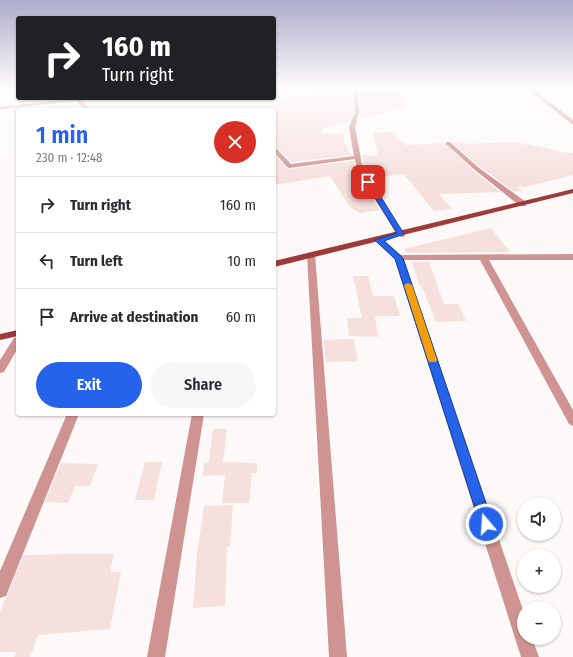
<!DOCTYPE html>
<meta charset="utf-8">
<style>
:root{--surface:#fff;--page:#f7f7f7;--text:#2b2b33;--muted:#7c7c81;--line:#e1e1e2;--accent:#2563eb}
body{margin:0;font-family:"Fira Sans Condensed",sans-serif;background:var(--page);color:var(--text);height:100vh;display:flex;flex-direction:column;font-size:15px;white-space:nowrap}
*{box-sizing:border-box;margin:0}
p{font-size:13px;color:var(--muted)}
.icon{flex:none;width:22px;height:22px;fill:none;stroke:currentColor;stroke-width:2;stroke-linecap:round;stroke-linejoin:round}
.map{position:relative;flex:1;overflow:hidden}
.drawer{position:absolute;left:16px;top:108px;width:260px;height:308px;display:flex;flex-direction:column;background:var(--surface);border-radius:4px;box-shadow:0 1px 3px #0004}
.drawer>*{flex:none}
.guide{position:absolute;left:16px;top:16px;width:260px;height:84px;border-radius:4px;box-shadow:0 1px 3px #0004;background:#202124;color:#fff;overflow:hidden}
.buttons{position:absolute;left:517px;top:497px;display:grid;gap:8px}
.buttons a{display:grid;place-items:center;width:44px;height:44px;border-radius:50%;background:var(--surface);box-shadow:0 1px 3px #0004;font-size:20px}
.pin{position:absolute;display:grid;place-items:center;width:34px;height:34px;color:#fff;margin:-17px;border-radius:8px;box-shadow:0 2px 6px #0006}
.me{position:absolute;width:44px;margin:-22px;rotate:342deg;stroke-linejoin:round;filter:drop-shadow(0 0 3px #0008)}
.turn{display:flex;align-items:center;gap:14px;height:84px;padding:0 20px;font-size:18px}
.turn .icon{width:52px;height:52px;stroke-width:2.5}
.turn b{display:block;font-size:28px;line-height:34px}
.round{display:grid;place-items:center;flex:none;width:42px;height:42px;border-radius:21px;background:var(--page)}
.head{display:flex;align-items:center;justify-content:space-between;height:68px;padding:0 20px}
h1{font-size:24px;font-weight:600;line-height:30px;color:var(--accent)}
.button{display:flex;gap:8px;margin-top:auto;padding:8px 20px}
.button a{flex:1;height:46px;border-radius:24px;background:var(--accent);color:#fff;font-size:16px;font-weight:600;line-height:46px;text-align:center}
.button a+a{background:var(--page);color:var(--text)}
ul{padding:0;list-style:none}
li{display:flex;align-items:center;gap:12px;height:56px;padding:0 20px;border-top:1px solid var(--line)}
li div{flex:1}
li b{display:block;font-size:15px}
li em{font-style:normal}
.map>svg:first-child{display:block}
.building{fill:#f5e0de}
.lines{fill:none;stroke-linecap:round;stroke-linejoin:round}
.minor{fill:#cf9491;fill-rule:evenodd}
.major{fill:#9f3a3b;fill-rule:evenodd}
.route{fill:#2563eb;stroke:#184099}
.slow{fill:#f59e0b}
</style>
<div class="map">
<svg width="573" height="657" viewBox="0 0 573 657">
<rect width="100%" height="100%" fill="#fdf9f9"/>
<g class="building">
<polygon points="312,88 350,88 352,90 353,112 350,121 321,129 321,134 343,133 344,142 351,155 292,162 274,145 274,104 299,92 308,97"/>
<polygon points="359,90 407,91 405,107 359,119 360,112"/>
<polygon points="391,132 406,145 444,143 474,171 500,192 439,194 452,209 434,211 404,174 370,178 364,169 362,155 378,156 373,133"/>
<polygon points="464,142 466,144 516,142 555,150 555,151 573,153 573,175 525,187 517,187 523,191 514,192 480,167 453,143"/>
<polygon points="274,154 286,168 289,169 354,161 356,171 361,179 358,180 380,210 359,213 350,207 330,176 274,185"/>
<polygon points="491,228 510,252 407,253 404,249"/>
<polygon points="412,262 429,262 444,304 458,304 466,321 436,322 421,285 419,285"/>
<polygon points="353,276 368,276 373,296 394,296 400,316 375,316 378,337 349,336 347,318 362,318"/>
<polygon points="354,339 358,361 326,362 323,340"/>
<polygon points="213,429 227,429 223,462 257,463 257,473 252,473 249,503 222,503 225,475 203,476 204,463 209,462"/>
<polygon points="145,462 162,462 154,500 135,500"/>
<polygon points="61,463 98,464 90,486 75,486 68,503 45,502"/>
<polygon points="233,505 230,547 227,547 225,606 193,608 197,554 204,506"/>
<polygon points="66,554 114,554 110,572 121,572 110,629 38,635 30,657 14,657 16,652 0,652 0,612 24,555"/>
</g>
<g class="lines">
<g class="minor">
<polygon points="353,88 357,88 359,112 355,127 363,170 405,235 404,237 401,237 397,235 357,170 355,159 289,168 287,167 274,152 274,146 291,164 354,156 349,127 355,112"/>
<polygon points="526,88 531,88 573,120 573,125"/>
<polygon points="79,98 90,110 85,110 76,101 0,109 0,107"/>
<polygon points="446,142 450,142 479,168 526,202 526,206 520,206 475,170 446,144"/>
<polygon points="376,238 382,238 401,255 573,254 573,260 489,260 573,410 573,426 569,424 480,260 404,260 524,613 524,638 532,638 539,657 521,657 395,259 376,242"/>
<polygon points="308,253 311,253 315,255 347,657 329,657 307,255"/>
<polygon points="18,337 18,348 4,372 0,373 0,360 14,338"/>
<polygon points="67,414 79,414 6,596 0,598 0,571"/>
<polygon points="192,414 204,414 165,657 147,657"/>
</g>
<g class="major">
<polygon points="573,189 573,193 274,267 274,261"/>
<polygon points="18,330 18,336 0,340 0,334"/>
</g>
</g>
<linearGradient id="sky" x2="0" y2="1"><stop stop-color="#adacca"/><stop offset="0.49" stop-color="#fefcfc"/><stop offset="1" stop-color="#fefcfc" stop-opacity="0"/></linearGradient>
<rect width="573" height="180" fill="url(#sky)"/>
<polygon class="route" points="366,181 371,181 404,234 384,241 403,258 493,524 491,528 486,530 482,528 480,524 395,259 375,240 397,233 365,182"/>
<polygon class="slow" points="408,283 412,285 437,360 436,362 429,362 428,360 404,285"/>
</svg>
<div class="buttons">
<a><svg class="icon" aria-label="sound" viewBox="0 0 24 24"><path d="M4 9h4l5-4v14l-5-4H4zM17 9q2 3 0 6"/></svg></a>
<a>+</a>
<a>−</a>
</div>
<div class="pin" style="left:368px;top:182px;background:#d93025"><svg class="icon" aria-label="arrive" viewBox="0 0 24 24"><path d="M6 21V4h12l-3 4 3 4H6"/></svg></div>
<svg class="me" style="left:486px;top:524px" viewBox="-20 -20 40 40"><circle r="17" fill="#2563eb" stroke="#fff" stroke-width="3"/><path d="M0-11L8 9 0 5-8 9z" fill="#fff"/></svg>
<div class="guide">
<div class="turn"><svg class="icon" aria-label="right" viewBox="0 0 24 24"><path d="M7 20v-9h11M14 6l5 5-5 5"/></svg><div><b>160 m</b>Turn right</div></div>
</div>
<section class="drawer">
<div class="head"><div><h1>1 min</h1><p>230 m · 12:48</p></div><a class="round" style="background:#d93025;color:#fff"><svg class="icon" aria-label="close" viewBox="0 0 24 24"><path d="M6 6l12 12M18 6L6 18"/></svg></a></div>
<ul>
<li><svg class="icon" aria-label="right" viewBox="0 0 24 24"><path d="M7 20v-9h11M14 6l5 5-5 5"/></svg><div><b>Turn right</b></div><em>160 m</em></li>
<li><svg class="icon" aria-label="left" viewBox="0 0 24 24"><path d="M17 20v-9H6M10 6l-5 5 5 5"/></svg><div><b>Turn left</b></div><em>10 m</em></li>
<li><svg class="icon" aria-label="arrive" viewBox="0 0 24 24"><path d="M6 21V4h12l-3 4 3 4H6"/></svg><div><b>Arrive at destination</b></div><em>60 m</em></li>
</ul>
<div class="button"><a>Exit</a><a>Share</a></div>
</section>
</div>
